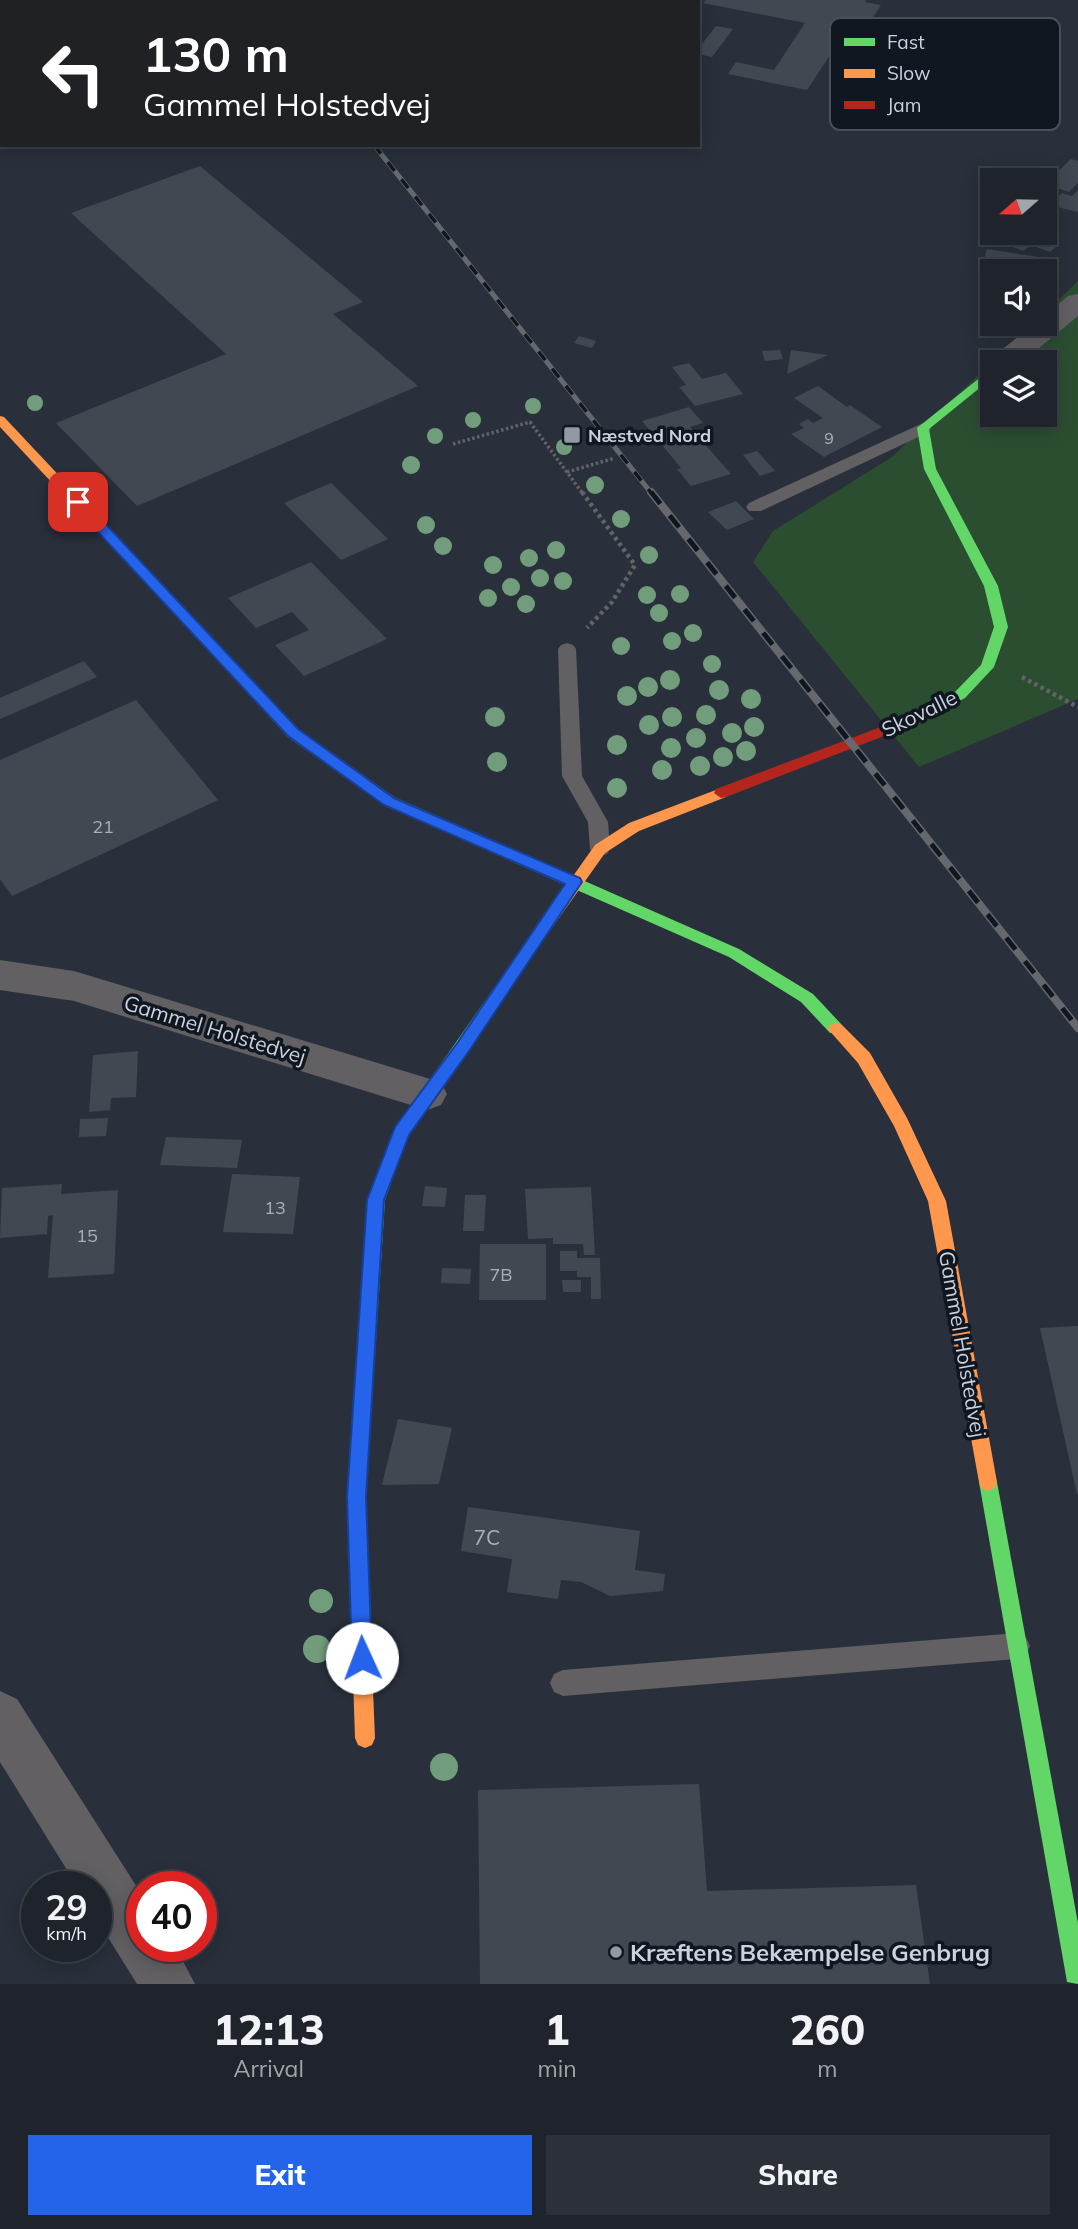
<!DOCTYPE html>
<meta charset="utf-8">
<style>
:root{--surface:#1f242c;--page:#2c3038;--text:#f1f3f6;--muted:#a1a4a9;--line:#3c4148;--accent:#2563eb}
body{margin:0;font-family:Mulish,sans-serif;background:var(--page);color:var(--text);height:100vh;display:flex;flex-direction:column;font-size:26px;white-space:nowrap}
*{box-sizing:border-box;margin:0}
p{font-size:23px;color:var(--muted)}
.icon{flex:none;width:38px;height:38px;fill:none;stroke:currentColor;stroke-width:2;stroke-linecap:round;stroke-linejoin:round}
.map{position:relative;height:1984px;overflow:hidden}
.panel{display:flex;flex-direction:column;background:var(--surface);flex:1}
.panel>*{flex:none}
.guide{position:absolute;left:0px;top:0px;width:700px;height:147px;box-shadow:0 4px 18px #0003,0 0 0 2px var(--line);background:#202124;color:#fff;overflow:hidden}
.needle{width:46px;rotate:250deg}
.buttons{position:absolute;left:980px;top:168px;display:grid;gap:14px}
.buttons a{display:grid;place-items:center;width:77px;height:77px;border-radius:0px;background:var(--surface);box-shadow:0 4px 18px #0003,0 0 0 2px var(--line);font-size:35px}
.speed{position:absolute;left:21px;top:1871px;display:flex;gap:14px;font-size:35px;font-weight:700;text-align:center}
.speed>*{display:grid;place-content:center;width:91px;height:91px;border-radius:50%;background:var(--surface);box-shadow:0 4px 18px #0003,0 0 0 2px var(--line);line-height:1}
.speed small{font-size:18px;font-weight:400}
.speed .limit{border:10px solid #d22;background:#fff;color:#111}
.pin{position:absolute;display:grid;place-items:center;width:60px;height:60px;color:#fff;margin:-30px;border-radius:14px;box-shadow:0 4px 10px #0006}
.me{position:absolute;width:77px;margin:-38px;rotate:358deg;stroke-linejoin:round;filter:drop-shadow(0 0 5px #0008)}
.turn{display:flex;align-items:center;gap:24px;height:147px;padding:0 28px;font-size:32px}
.turn .icon{width:91px;height:91px;stroke-width:2.5}
.turn b{display:block;font-size:49px;line-height:60px}
.eta{display:flex;justify-content:space-evenly;align-items:center;height:119px;text-align:center}
.eta b{font-size:42px;font-weight:800;line-height:49px}
.primary-button{display:flex;gap:14px;margin-top:auto;padding:14px 28px}
.primary-button a{flex:1;height:80px;border-radius:0px;background:var(--accent);color:#fff;font-size:28px;font-weight:800;line-height:80px;text-align:center}
.primary-button a+a{background:var(--page);color:var(--text)}
.map>svg:first-child{display:block}
.green{fill:#2b4e31}
.building{fill:#424851}
.lines{fill:none;stroke-linecap:round;stroke-linejoin:round}
.path-far1{stroke:#636366;stroke-width:3.5;stroke-dasharray:2.5 2.5;stroke-linecap:butt}
.path{stroke:#636366;stroke-width:4.5;stroke-dasharray:3.5 3.5;stroke-linecap:butt}
.lane{fill:#626062;fill-rule:evenodd}
.street{fill:#626062;fill-rule:evenodd}
.fast{fill:#63d668;fill-rule:evenodd}
.slow{fill:#ff974d;fill-rule:evenodd}
.jam{fill:#b3261e;fill-rule:evenodd}
.rail-far1-casing{stroke:#67686d;stroke-width:5}
.rail-casing{stroke:#67686d;stroke-width:8}
.rail-far1{stroke:#111720;stroke-width:3.5;stroke-dasharray:11;stroke-linecap:butt}
.rail{stroke:#111720;stroke-width:5;stroke-dasharray:15;stroke-linecap:butt}
.tree{fill:#729d7c}
.route{fill:#2563eb;stroke:#184099;stroke-width:2}
.poi-dot{fill:#9199a5;stroke:#111720;stroke-width:2.5}
.labels{text-anchor:middle;dominant-baseline:central;stroke-width:7;stroke-linejoin:round;paint-order:stroke}
.far-number-label{font-size:16px;fill:#a7b0bb}
.far-poi-label{font-size:18px;font-weight:bold;fill:#c9d2de;stroke:#111720;text-anchor:start}
.number-label{font-size:18px;fill:#a7b0bb}
.street-label{font-size:21px;fill:#c9d2de;stroke:#111720}
.near-number-label{font-size:21px;fill:#a7b0bb}
.near-poi-label{font-size:24px;font-weight:bold;fill:#c9d2de;stroke:#111720;text-anchor:start}
.key{fill:#111720;stroke:#484f59;stroke-width:2}
.key-label{font-size:19px;fill:#c9d2de}
</style>
<div class="map">
<svg width="1078" height="1984" viewBox="0 0 1078 1984">
<rect width="100%" height="100%" fill="#29303b"/>
<polygon class="green" points="1078,281 1078,699 919,767 753,562 773,531 892,457 992,362 992,415 1045,415 1045,362 992,362 1033,324 1045,324 1045,313"/>
<g class="building">
<polygon points="706,0 866,0 865,2 881,5 862,34 846,31 807,90 728,74 736,62 774,70 805,23 703,3"/>
<polygon points="716,26 733,29 712,57 698,54 698,49"/>
<polygon points="1071,159 1078,161 1078,183 1069,192 1045,184"/>
<polygon points="200,166 363,302 333,314 418,386 137,506 56,423 226,354 71,213"/>
<polygon points="1078,190 1078,212 1049,205 1062,193 1072,196"/>
<polygon points="989,233 1029,233 1059,244 1050,252 1031,245 1023,251 992,239 996,236"/>
<polygon points="987,249 1051,259 1047,274 1055,275 1053,281 1045,279 1045,271 992,271 992,278 979,276"/>
<polygon points="579,336 596,341 592,348 574,343"/>
<polygon points="780,350 783,359 765,361 762,351"/>
<polygon points="791,350 828,355 787,374"/>
<polygon points="689,363 702,379 726,373 743,394 695,406 679,387 686,385 672,367"/>
<polygon points="818,386 847,407 850,405 882,427 824,457 791,434 804,428 799,424 808,419 813,423 823,418 794,398"/>
<polygon points="689,407 703,423 690,427 731,474 691,486 677,469 681,468 642,421"/>
<polygon points="569,425 582,442 575,445 561,428"/>
<polygon points="757,451 775,471 760,476 743,455"/>
<polygon points="331,483 388,539 341,560 284,503"/>
<polygon points="736,501 754,519 727,530 708,512"/>
<polygon points="311,562 387,639 304,676 275,645 309,630 292,612 256,628 228,598"/>
<polygon points="84,661 97,677 0,719 0,698"/>
<polygon points="136,700 218,800 12,896 0,879 0,760"/>
<polygon points="138,1051 136,1097 111,1098 110,1110 89,1112 93,1055"/>
<polygon points="108,1118 106,1136 79,1137 80,1119"/>
<polygon points="166,1137 242,1140 237,1168 160,1165"/>
<polygon points="232,1174 300,1177 293,1234 223,1232"/>
<polygon points="62,1184 61,1194 118,1190 114,1274 48,1278 53,1215 48,1216 47,1234 0,1238 2,1188"/>
<polygon points="425,1186 447,1188 445,1207 422,1206"/>
<polygon points="591,1187 595,1255 584,1255 583,1244 553,1244 553,1238 528,1239 525,1189"/>
<polygon points="465,1195 486,1195 484,1231 463,1231"/>
<polygon points="480,1244 546,1244 546,1300 479,1300"/>
<polygon points="560,1251 577,1251 577,1258 600,1258 601,1299 591,1299 591,1277 577,1277 577,1271 560,1271"/>
<polygon points="442,1268 471,1269 470,1284 441,1283"/>
<polygon points="562,1280 581,1280 581,1292 563,1292"/>
<polygon points="1078,1326 1078,1494 1077,1494 1040,1328"/>
<polygon points="398,1419 452,1428 439,1484 382,1485"/>
<polygon points="468,1507 640,1531 635,1570 665,1574 663,1591 610,1596 581,1582 561,1580 558,1599 507,1592 512,1559 461,1551"/>
<polygon points="699,1784 707,1891 916,1885 930,1984 480,1984 478,1790"/>
</g>
<g class="lines">
<g class="path-far1">
<polyline points="453,444 530,422 583,494"/>
<polyline points="567,472 615,458"/>
</g>
<g class="path">
<polyline points="582,492 635,565 612,602 587,628"/>
<polyline points="1022,677 1078,707"/>
</g>
<g class="lane">
<polygon points="134,0 147,0 148,2 135,2"/>
<polygon points="0,17 2,18 2,28 0,27"/>
<polygon points="923,423 931,428 929,432 761,511 749,511 746,507 749,503"/>
<polygon points="567,643 573,645 576,649 582,776 608,822 610,849 607,854 600,856 593,854 590,849 588,822 562,776 558,649 561,645"/>
<polygon points="1017,1633 1026,1637 1030,1646 1026,1655 1017,1659 563,1696 554,1692 550,1683 554,1674 563,1670"/>
</g>
<g class="street">
<polygon points="1078,294 1078,316 1022,362 992,362 992,366 989,362 994,356 1034,324 1045,324 1045,315 1068,296"/>
<polygon points="0,960 74,971 427,1078 441,1083 447,1094 441,1105 427,1110 74,1001 0,990"/>
<polygon points="0,1691 17,1699 142,1895 142,1946 175,1946 195,1984 137,1984 96,1918 96,1886 77,1886 0,1762"/>
</g>
<g class="fast">
<polygon points="992,368 992,378 929,429 936,469 998,586 1008,627 994,667 965,698 910,726 905,724 903,721 905,718 955,692 981,665 994,627 984,586 924,469 917,428"/>
<polygon points="235,666 240,668 298,729 394,797 739,949 813,994 842,1025 844,1029 842,1033 830,1033 801,1002 729,957 384,805 288,737 230,674 228,671 230,668"/>
<polygon points="525,949 533,955 530,959 408,1135 385,1200 374,1371 371,1377 365,1379 359,1377 356,1371 367,1200 393,1132 520,951"/>
<polygon points="988,1473 995,1476 997,1482 1078,1923 1078,1984 1067,1982 979,1482 981,1476"/>
</g>
<g class="slow">
<polygon points="0,416 4,417 240,668 242,671 240,674 230,674 0,427"/>
<polygon points="721,788 728,793 726,797 639,831 605,853 530,959 520,959 517,955 520,951 595,845 629,823"/>
<polygon points="836,1023 842,1025 870,1053 907,1118 946,1201 997,1482 995,1488 988,1491 981,1488 979,1482 928,1201 894,1126 858,1063 828,1029 830,1025"/>
<polygon points="365,1363 371,1365 374,1371 365,1497 375,1738 372,1745 365,1748 358,1745 355,1738 347,1497 356,1371 359,1365"/>
</g>
<polygon class="jam" points="910,716 915,718 917,721 915,724 726,797 721,798 714,793 716,789"/>
<defs>
<polyline id="rail-far1" points="374,145 652,494"/>
<polyline id="rail" points="651,492 1078,1028"/>
</defs>
<use href="#rail-far1" class="rail-far1-casing"/>
<use href="#rail" class="rail-casing"/>
<use href="#rail-far1" class="rail-far1"/>
<use href="#rail" class="rail"/>
</g>
<g class="tree">
<circle cx="35" cy="403" r="8"/>
<circle cx="533" cy="406" r="8"/>
<circle cx="473" cy="420" r="8"/>
<circle cx="435" cy="436" r="8"/>
<circle cx="564" cy="447" r="8"/>
<circle cx="411" cy="465" r="9"/>
<circle cx="595" cy="485" r="9"/>
<circle cx="621" cy="519" r="9"/>
<circle cx="426" cy="525" r="9"/>
<circle cx="443" cy="546" r="9"/>
<circle cx="556" cy="550" r="9"/>
<circle cx="649" cy="555" r="9"/>
<circle cx="529" cy="558" r="9"/>
<circle cx="493" cy="565" r="9"/>
<circle cx="540" cy="578" r="9"/>
<circle cx="563" cy="581" r="9"/>
<circle cx="511" cy="587" r="9"/>
<circle cx="680" cy="594" r="9"/>
<circle cx="647" cy="595" r="9"/>
<circle cx="488" cy="598" r="9"/>
<circle cx="526" cy="604" r="9"/>
<circle cx="659" cy="613" r="9"/>
<circle cx="693" cy="633" r="9"/>
<circle cx="672" cy="641" r="9"/>
<circle cx="621" cy="646" r="9"/>
<circle cx="712" cy="664" r="9"/>
<circle cx="670" cy="680" r="10"/>
<circle cx="648" cy="687" r="10"/>
<circle cx="719" cy="690" r="10"/>
<circle cx="627" cy="696" r="10"/>
<circle cx="751" cy="699" r="10"/>
<circle cx="706" cy="715" r="10"/>
<circle cx="495" cy="717" r="10"/>
<circle cx="672" cy="717" r="10"/>
<circle cx="649" cy="725" r="10"/>
<circle cx="754" cy="727" r="10"/>
<circle cx="732" cy="733" r="10"/>
<circle cx="696" cy="738" r="10"/>
<circle cx="617" cy="745" r="10"/>
<circle cx="671" cy="748" r="10"/>
<circle cx="746" cy="751" r="10"/>
<circle cx="723" cy="757" r="10"/>
<circle cx="497" cy="762" r="10"/>
<circle cx="700" cy="766" r="10"/>
<circle cx="662" cy="770" r="10"/>
<circle cx="617" cy="788" r="10"/>
<circle cx="321" cy="1601" r="12"/>
<circle cx="317" cy="1649" r="14"/>
<circle cx="444" cy="1767" r="14"/>
</g>
<polygon class="route" points="78,498 82,499 298,729 394,798 580,878 582,882 469,1051 409,1135 384,1200 366,1497 372,1658 369,1665 362,1668 355,1665 352,1658 347,1497 367,1200 395,1127 458,1042 565,884 384,805 288,736 73,505 73,499"/>
<g class="poi-dot">
<rect x="563" y="426" width="18" height="18" rx="3.5"/>
<circle cx="616" cy="1952" r="7"/>
</g>
<g class="labels">
<g class="far-number-label">
<text x="829" y="438">9</text>
</g>
<g class="far-poi-label">
<text x="588" y="435">Næstved Nord</text>
</g>
<g class="number-label">
<text x="103" y="826">21</text>
<text x="275" y="1207">13</text>
<text x="87" y="1235">15</text>
<text x="501" y="1274">7B</text>
</g>
<g class="street-label">
<text transform="translate(919 713) rotate(-26)">Skovalle</text>
<text transform="translate(215 1029) rotate(17)">Gammel Holstedvej</text>
<text transform="translate(963 1344) rotate(80)">Gammel Holstedvej</text>
</g>
<g class="near-number-label">
<text x="487" y="1537">7C</text>
</g>
<g class="near-poi-label">
<text x="630" y="1952">Kræftens Bekæmpelse Genbrug</text>
</g>
</g>
<rect x="830" y="18" width="230" height="112" rx="10" class="key"/>
<rect x="844" y="38" width="31" height="8" fill="#63d668"/>
<rect x="844" y="69" width="31" height="9" fill="#ff974d"/>
<rect x="844" y="101" width="31" height="8" fill="#b3261e"/>
<g class="key-label">
<text x="887" y="49">Fast</text>
<text x="887" y="80">Slow</text>
<text x="887" y="112">Jam</text>
</g>
</svg>
<div class="buttons">
<a><svg class="needle" viewBox="-14 -14 28 28"><path d="M0-13l5 13h-10z" fill="#e53935"/><path d="M0 13l5-13h-10z" fill="#a1a4a9"/></svg></a>
<a><svg class="icon" aria-label="sound" viewBox="0 0 24 24"><path d="M4 9h4l5-4v14l-5-4H4zM17 9q2 3 0 6"/></svg></a>
<a><svg class="icon" aria-label="layers" viewBox="0 0 24 24"><path d="M12 4l9 5-9 5-9-5zM3 14l9 5 9-5"/></svg></a>
</div>
<div class="speed"><div>29<small>km/h</small></div><div class="limit">40</div></div>
<div class="pin" style="left:78px;top:502px;background:#d93025"><svg class="icon" aria-label="arrive" viewBox="0 0 24 24"><path d="M6 21V4h12l-3 4 3 4H6"/></svg></div>
<svg class="me" style="left:362px;top:1658px" viewBox="-20 -20 40 40"><circle r="19" fill="#fff"/><path d="M0-13L10 11 0 6-10 11z" fill="#2563eb"/></svg>
<div class="guide">
<div class="turn"><svg class="icon" aria-label="left" viewBox="0 0 24 24"><path d="M17 20v-9H6M10 6l-5 5 5 5"/></svg><div><b>130 m</b>Gammel Holstedvej</div></div>
</div>
</div>
<section class="panel">
<div class="eta">
<div><b>12:13</b><p>Arrival</p></div>
<div><b>1</b><p>min</p></div>
<div><b>260</b><p>m</p></div>
</div>
<div class="primary-button"><a>Exit</a><a>Share</a></div>
</section>
